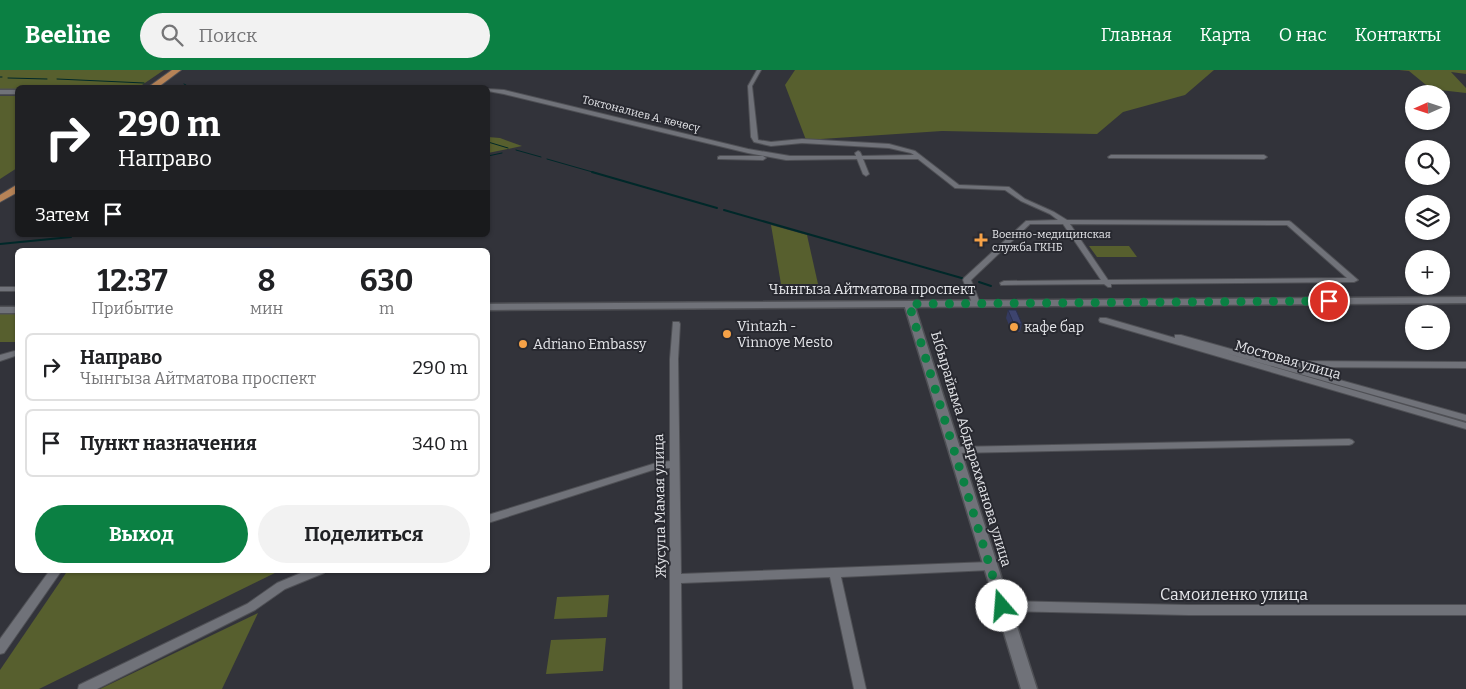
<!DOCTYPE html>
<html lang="ru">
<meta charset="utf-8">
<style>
:root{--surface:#fff;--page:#f2f2f2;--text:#202124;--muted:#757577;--line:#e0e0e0;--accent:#0b8043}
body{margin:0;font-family:Bitter,serif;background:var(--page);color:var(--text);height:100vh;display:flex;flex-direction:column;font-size:19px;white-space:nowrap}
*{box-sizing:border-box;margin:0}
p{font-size:16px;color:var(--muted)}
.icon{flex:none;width:28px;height:28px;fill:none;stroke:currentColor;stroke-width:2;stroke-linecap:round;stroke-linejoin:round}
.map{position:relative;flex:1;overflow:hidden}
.side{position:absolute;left:15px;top:178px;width:475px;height:325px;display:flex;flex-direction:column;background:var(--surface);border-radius:8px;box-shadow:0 1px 4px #0004}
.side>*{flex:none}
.guide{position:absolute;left:15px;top:15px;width:475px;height:152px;border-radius:8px;box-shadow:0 1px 4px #0004;background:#202124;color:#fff;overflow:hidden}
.needle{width:32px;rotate:267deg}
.controls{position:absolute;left:1405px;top:15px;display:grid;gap:10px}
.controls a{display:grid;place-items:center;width:45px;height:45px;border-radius:50%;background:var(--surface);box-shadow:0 1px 4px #0004;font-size:25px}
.pin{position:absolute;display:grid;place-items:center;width:42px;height:42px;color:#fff;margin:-21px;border:2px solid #fff;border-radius:50%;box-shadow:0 1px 5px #0007}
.me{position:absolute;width:55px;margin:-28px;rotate:342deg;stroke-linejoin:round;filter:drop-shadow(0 0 4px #0008)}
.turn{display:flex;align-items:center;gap:18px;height:105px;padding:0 20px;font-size:22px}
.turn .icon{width:65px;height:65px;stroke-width:2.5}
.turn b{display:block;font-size:35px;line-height:42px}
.then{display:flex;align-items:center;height:48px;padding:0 20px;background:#0003;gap:10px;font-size:19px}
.eta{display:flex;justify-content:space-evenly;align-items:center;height:85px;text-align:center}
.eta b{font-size:30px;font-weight:700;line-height:35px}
.primary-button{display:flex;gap:10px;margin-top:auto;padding:10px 20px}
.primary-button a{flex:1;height:58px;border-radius:30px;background:var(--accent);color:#fff;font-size:20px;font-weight:700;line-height:58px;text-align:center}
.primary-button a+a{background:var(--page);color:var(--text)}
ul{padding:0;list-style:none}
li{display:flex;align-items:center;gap:15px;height:68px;margin:0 10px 8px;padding:0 10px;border:2px solid var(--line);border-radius:8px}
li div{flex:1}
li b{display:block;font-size:19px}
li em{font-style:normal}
header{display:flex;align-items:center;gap:30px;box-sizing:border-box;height:70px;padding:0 25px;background:var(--accent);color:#fff}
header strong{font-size:24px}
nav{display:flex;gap:28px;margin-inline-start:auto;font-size:18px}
.search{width:350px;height:45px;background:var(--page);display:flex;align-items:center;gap:12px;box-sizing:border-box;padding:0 18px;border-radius:28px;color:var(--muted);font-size:19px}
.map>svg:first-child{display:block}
.green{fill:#575f2e}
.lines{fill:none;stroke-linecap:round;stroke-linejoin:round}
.stream-far2{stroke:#002829;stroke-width:1}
.stream-far1{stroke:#002829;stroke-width:2}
.stream{stroke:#002829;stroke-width:2.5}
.minor-casing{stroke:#4f5055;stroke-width:2}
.tertiary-casing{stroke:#4f5055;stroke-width:3}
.secondary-casing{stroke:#4f5055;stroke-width:3}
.primary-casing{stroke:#4f5055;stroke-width:2}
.minor{fill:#707279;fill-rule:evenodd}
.tertiary{fill:#707279;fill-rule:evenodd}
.secondary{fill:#707279;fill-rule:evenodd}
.primary{fill:#b68357;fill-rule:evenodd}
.wall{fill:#343a5f}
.building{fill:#3d446e;stroke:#2b304d}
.route{stroke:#0b8043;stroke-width:9;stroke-dasharray:0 16.2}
.poi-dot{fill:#f6a247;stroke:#282930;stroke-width:2}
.labels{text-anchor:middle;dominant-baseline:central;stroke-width:4;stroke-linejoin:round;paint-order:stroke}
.far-street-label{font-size:11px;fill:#e5e6ea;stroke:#282930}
.far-poi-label{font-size:11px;fill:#e5e6ea;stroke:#282930;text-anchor:start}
.street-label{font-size:14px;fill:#e5e6ea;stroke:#282930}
.poi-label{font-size:14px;fill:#e5e6ea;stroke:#282930;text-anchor:start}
.near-street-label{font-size:16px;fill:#e5e6ea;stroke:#282930}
</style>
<header>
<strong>Beeline</strong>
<div class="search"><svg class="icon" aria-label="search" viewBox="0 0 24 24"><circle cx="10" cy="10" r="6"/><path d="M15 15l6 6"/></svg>Поиск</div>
<nav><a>Главная</a><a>Карта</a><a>О нас</a><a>Контакты</a></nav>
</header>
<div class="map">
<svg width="1466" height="619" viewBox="0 0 1466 619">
<rect width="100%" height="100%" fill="#32333a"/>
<g class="green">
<polygon points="0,0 164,0 139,17 18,18 17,19 0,20"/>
<polygon points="795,0 1214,0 1185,25 1123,42 1097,64 942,61 806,70 785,15"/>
<polygon points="1399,0 1466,0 1466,4 1451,2 1466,18 1466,23 1431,19 1409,1"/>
<polygon points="0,26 18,26 17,98 0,109"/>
<polygon points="488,67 500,68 522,76 488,83"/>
<polygon points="771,155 807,165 818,214 781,214"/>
<polygon points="1089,176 1129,176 1137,187 1097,187"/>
<rect x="0" y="244" width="17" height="28"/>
<polygon points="68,500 281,500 39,619 0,619 0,600"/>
<polygon points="609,525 607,547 554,549 557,527"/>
<polygon points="258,543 222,619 100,619"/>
<polygon points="606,568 603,601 546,604 551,570"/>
</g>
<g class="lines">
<g class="stream-far2">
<polyline points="0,7 2,7"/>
<polyline points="8,8 47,9"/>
<polyline points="57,9 144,13"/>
<polyline points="184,14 186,15"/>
<polyline points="488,72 508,78"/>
<polyline points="516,80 541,87"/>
<polyline points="488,86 502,83"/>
<polyline points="547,89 596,103"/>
</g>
<g class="stream-far1">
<polyline points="592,102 717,138"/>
<polyline points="724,140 965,209"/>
<polyline points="80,166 102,165"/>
<polyline points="0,174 71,167"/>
<polyline points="979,212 991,216"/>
</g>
<polyline class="stream" points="1229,284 1466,352"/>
<defs>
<g id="minor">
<path d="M757,0H761L752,16L758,70L771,72L802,69L889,74L915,81L959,115L1009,117L1025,129L1054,142L1067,150L1289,151L1291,152L1358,210L1354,212L1111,214V217H1108L1104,214L1001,215L1000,213L1004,211L1101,210L1063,154H1030L971,210L980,233L976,235L972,233L963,210L964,208L1026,151L1058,150L1050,144L1021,131L1005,120L955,118L918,89H863L869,104L866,106L863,104L857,89L786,90L748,83L504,24L488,21V19L504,20L748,79L790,86H856L855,83L858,81L860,82L862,86L914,85L911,83L889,78L802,73L771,76L754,72L751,67L748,16ZM1070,154L1287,155L1347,208L1108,210Z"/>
<polygon points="1111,85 1264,85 1267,87 1264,89 1109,88 1108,87"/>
<polygon points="720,86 763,86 766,88 763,90 718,89 718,87"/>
<rect x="0" y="217" width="18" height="4"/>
<polygon points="1100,248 1106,248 1175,268 1175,265 1181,265 1284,294 1288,291 1466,292 1466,298 1293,297 1466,345 1466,351 1222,282 1466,353 1466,359 1100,252 1099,250"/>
<polygon points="673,252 679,252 680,254 678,289 681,504 990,492 994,493 996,496 994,499 990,500 841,507 866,619 854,619 830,507 681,513 682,619 670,619 670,398 659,398 488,453 488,445 656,393 670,391 670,289"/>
<polygon points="18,280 18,285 0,291 0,285"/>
<polygon points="1349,369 1352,370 1354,372 1352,374 1349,375 954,383 951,382 949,380 951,378 954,377"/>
<polygon points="50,500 62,500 4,583 0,584 0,569"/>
<polygon points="308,500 326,500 324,503 285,519 255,540 97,619 78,619 79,615 247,534 277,513"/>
<polygon points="1002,531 1188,535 1466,535 1466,545 1188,545 1002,541 998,539 996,536 998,533"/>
</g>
<polygon id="tertiary" points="909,231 914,234 1037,619 1021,619 904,234"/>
<g id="secondary">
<rect x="0" y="20" width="18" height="4"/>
<polygon points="1466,227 1466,233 488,240 488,234"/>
<rect x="0" y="237" width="18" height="6"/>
</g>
<g id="primary">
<polygon points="172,0 181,0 157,18 147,18"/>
<polygon points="18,114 18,122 0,132 0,125"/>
</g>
</defs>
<use href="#minor" class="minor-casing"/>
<use href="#tertiary" class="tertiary-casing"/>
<use href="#secondary" class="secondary-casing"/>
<use href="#primary" class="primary-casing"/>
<use href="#minor" class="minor"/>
<use href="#tertiary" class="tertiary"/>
<use href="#secondary" class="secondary"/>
<use href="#primary" class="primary"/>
</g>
<polygon class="wall" points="1008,240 1022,254 1020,262 1012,262 1006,248"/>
<g class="building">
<polygon points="272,178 270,180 182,180 183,179"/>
<polygon points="1008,240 1016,240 1022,254 1014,254"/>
</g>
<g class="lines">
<polyline class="route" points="1002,536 909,234 1329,231"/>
</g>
<g class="poi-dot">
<path d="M978.5 162.5h5v5h5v5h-5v5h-5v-5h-5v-5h5z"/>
<circle cx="1014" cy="257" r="5"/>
<circle cx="727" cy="264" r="5"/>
<circle cx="523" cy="274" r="5"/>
</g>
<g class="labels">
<g class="far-street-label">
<text transform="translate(641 44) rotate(14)">Токтоналиев А. көчөсү</text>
</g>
<g class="far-poi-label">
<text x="992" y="164">Военно-медицинская<tspan x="992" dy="13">служба ГКНБ</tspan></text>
</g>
<g class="street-label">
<text x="872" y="219">Чынгыза Айтматова проспект</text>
<text transform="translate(1288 290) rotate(16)">Мостовая улица</text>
<text transform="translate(971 379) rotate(73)">Ыбырайыма Абдырахманова улица</text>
<text transform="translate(660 436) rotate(-91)">Жусупа Мамая улица</text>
</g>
<g class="poi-label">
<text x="737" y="256">Vintazh -<tspan x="737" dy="16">Vinnoye Mesto</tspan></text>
<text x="1024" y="257">кафе бар</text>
<text x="533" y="274">Adriano Embassy</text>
</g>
<g class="near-street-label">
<text x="1234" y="524">Самоиленко улица</text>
</g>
</g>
</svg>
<div class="controls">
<a><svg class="needle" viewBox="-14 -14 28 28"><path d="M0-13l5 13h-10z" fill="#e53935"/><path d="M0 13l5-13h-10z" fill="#757577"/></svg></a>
<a><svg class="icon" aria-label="search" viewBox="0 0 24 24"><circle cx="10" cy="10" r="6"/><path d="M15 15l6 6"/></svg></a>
<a><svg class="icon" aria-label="layers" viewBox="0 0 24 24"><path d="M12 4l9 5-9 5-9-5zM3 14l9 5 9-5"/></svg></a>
<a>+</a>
<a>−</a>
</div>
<div class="pin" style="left:1329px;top:231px;background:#d93025"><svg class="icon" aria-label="arrive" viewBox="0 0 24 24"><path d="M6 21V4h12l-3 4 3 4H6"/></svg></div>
<svg class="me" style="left:1002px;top:536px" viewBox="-20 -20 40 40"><circle r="19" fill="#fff"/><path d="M0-13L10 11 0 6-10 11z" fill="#0b8043"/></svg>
<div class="guide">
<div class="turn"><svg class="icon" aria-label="right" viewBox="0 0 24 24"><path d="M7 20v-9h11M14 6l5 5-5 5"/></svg><div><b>290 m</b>Направо</div></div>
<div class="then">Затем<svg class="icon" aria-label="arrive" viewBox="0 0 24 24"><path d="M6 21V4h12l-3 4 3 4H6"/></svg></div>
</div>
<section class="side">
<div class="eta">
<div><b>12:37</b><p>Прибытие</p></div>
<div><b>8</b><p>мин</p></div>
<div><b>630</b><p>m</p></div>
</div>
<ul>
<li><svg class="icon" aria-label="right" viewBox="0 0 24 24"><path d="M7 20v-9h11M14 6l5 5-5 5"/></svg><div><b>Направо</b><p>Чынгыза Айтматова проспект</p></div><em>290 m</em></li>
<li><svg class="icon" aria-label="arrive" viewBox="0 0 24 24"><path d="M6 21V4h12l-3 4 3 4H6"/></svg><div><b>Пункт назначения</b></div><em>340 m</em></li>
</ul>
<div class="primary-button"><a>Выход</a><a>Поделиться</a></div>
</section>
</div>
